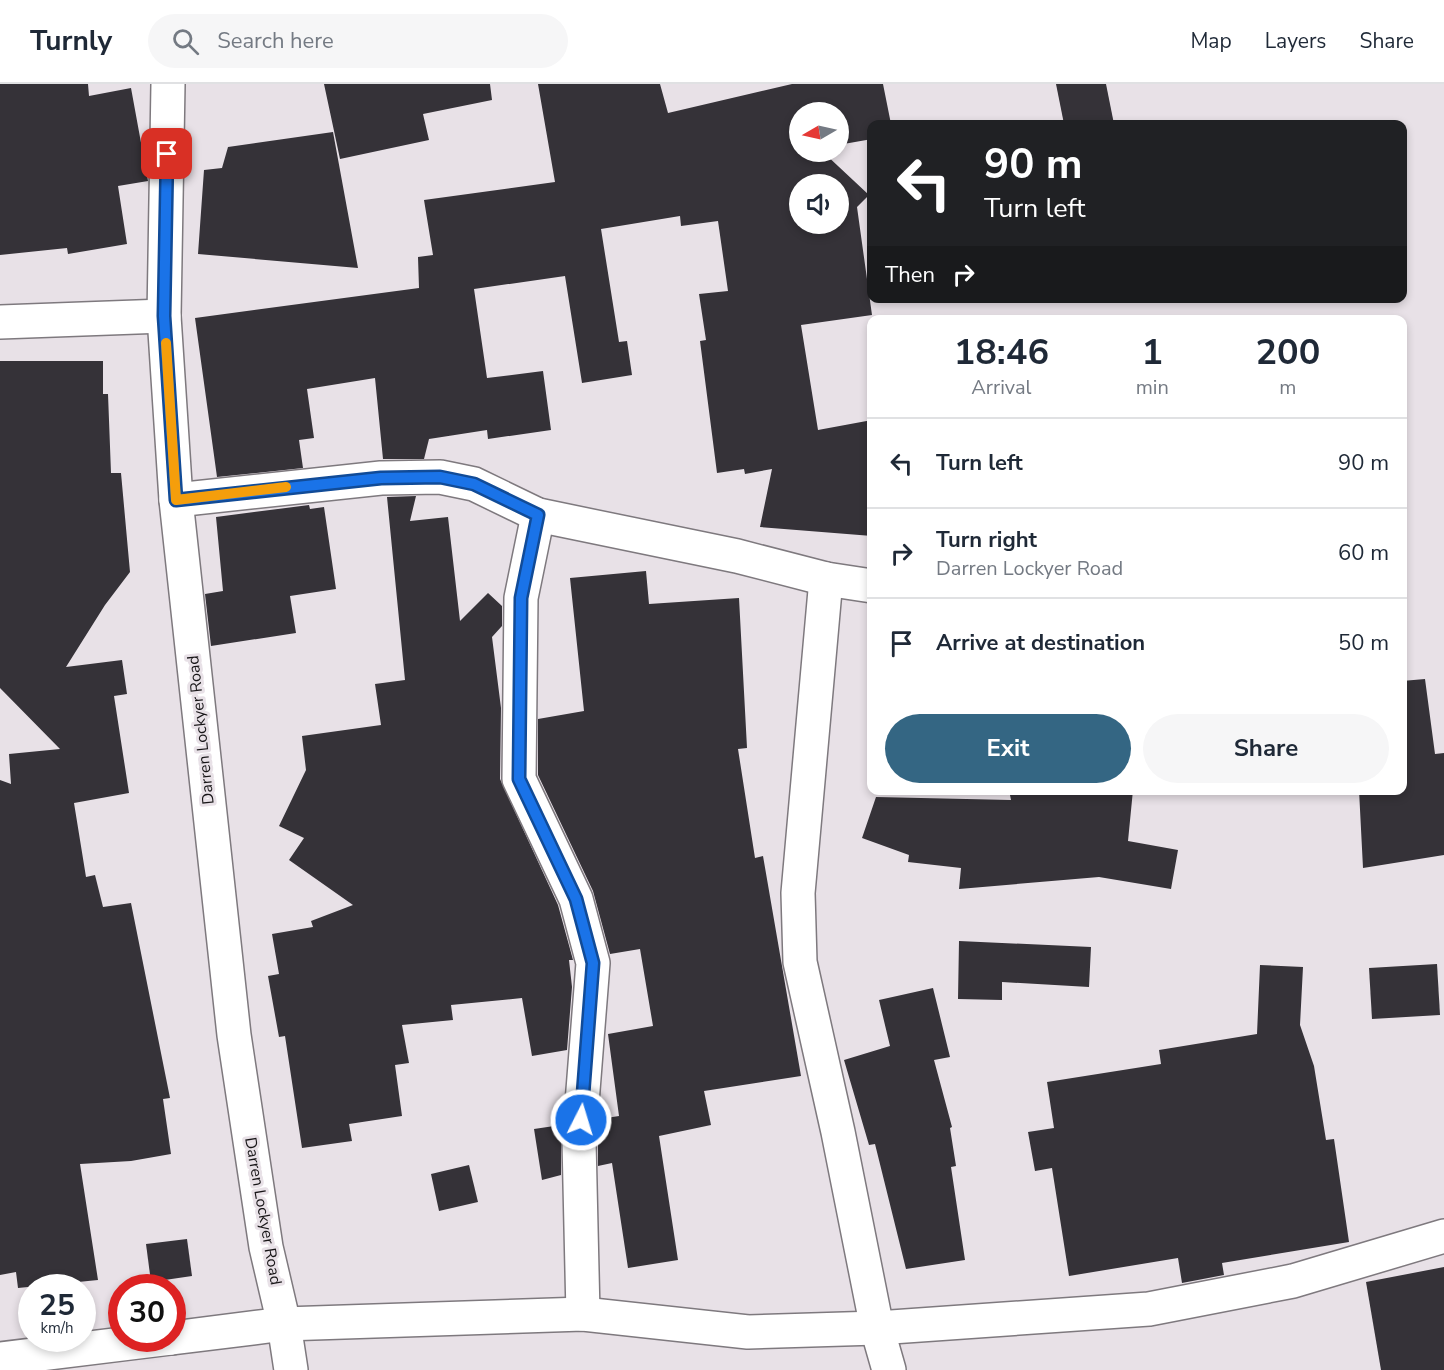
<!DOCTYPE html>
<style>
:root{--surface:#fff;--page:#f6f6f7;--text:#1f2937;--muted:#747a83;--line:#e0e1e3;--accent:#346683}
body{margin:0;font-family:"Nunito Sans",sans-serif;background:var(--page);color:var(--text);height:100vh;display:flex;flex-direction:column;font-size:22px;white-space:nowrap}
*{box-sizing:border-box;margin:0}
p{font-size:20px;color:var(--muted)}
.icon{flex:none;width:33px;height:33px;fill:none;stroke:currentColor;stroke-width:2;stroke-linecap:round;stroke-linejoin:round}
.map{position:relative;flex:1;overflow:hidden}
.panel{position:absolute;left:867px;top:231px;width:540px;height:480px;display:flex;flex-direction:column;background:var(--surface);border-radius:12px;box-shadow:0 3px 9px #0003}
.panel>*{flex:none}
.hud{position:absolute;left:867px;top:36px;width:540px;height:183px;border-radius:12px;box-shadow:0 3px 9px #0003;background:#202124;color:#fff;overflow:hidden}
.needle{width:39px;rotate:261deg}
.tools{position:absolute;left:789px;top:18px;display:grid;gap:12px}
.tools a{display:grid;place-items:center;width:60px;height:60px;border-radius:50%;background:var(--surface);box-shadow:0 3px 9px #0003;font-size:30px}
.speed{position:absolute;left:18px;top:1190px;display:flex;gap:12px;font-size:30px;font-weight:700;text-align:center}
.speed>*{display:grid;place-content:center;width:78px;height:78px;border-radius:50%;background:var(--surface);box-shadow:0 3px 9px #0003;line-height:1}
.speed small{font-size:15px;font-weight:400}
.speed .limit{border:9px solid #d22;background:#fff;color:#111}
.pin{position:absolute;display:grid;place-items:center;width:51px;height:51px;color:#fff;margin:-26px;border-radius:12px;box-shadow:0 3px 9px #0006}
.me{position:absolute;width:66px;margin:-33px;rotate:5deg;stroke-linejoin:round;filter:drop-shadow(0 0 4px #0008)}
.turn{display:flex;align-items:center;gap:21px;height:126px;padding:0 18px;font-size:27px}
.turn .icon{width:78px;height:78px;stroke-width:2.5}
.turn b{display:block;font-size:42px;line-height:51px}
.then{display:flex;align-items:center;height:57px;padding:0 18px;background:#0003;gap:12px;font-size:22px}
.eta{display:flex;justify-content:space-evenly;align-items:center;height:102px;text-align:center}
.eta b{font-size:36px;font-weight:700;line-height:42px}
.primary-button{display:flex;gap:12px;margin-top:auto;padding:12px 18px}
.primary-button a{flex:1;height:69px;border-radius:36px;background:var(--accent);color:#fff;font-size:24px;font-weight:700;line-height:69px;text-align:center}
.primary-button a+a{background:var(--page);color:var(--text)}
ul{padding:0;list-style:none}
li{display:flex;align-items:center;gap:18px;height:90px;padding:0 18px;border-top:2px solid var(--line)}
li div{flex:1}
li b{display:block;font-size:22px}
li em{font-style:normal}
header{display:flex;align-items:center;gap:36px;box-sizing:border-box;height:84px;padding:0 30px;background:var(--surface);border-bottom:2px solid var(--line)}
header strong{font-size:28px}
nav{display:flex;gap:33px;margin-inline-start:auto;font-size:21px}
.search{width:420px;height:54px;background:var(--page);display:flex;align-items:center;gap:15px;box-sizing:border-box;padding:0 21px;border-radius:33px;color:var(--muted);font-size:22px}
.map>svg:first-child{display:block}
.building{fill:#353238;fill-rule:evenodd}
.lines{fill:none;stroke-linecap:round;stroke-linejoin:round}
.minor-casing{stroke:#7e797e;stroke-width:36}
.minor{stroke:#fff;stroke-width:33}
.route-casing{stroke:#114b97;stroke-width:15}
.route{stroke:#1a73e8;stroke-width:10}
.slow{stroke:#f59e0b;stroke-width:10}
.labels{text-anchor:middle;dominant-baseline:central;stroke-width:6;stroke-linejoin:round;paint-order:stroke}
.street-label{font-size:16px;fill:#171517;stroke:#e8e1e7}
</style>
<header>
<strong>Turnly</strong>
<div class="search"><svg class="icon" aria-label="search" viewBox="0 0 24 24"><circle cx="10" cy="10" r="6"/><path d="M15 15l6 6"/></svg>Search here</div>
<nav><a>Map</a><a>Layers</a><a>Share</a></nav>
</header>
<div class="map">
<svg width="1444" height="1286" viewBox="0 0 1444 1286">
<rect width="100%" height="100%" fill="#e8e1e7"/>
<g class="building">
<polygon points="0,0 88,0 89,12 131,4 148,97 118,102 127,160 68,170 67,164 0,171"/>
<polygon points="324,0 490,0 492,16 423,30 429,56 340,75"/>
<path d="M538,0H660L668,29L792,0H883L891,40H872V55L838,61V28H800V68H823L869,111L857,123L872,231L801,241L818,346L872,336V452L760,443L772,385L745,390L744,385L717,389L700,257L706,256L699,210L728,207L718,137L681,142L680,132L601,145L619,258L627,257L632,291L582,299L565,192L474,205L487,294L543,287L551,346L488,355L487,346L429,355L424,375H383L375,294L307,305L314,354L299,356L303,384L217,393L195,234L419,204L418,173L433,171L424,116L555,98ZM800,100H838V140H800Z"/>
<polygon points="1056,0 1106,0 1114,40 1064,40"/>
<polygon points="333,48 358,184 198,170 204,86 222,84 228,63"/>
<polygon points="0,277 103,277 103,310 108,310 111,389 121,389 130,488 105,521 66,583 122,576 127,610 114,612 129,709 74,719 86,793 95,791 103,823 131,819 170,1014 163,1015 171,1070 131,1077 80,1080 98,1196 18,1204 16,1188 0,1191 0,696 11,700 9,670 60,665 0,604"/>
<polygon points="416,412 410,437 448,433 460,537 488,509 502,522 502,542 492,553 501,624 500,695 558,821 573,876 569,876 572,903 567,966 532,972 522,914 451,921 453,936 402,941 409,979 395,981 402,1032 349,1040 352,1057 302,1064 285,952 279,953 268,892 279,890 272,850 313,843 311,837 353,821 289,776 304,754 279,742 306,686 302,652 381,641 375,600 405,596 387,413"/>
<polygon points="309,421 310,425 324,423 336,505 290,512 296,549 211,562 205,510 223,507 216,433"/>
<polygon points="646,487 649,520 739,514 747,664 738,665 755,774 763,772 801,992 704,1007 711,1041 659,1052 678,1176 628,1184 612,1079 598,1082 598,1058 600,1035 619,1032 608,950 653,942 640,865 610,870 593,807 538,691 538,635 584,627 570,494"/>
<polygon points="1425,595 1435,670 1444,669 1444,771 1363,784 1359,706 1402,706 1402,597"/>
<polygon points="1009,706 1133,706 1128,757 1178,766 1171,805 1099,793 959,805 961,784 908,778 909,771 862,754 876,713 1011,716"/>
<polygon points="959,857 1091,863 1089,903 1002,898 1002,916 958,915"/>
<polygon points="1437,880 1440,931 1372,935 1369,884"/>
<polygon points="1260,881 1303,883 1300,941 1314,982 1326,1056 1334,1055 1349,1158 1222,1179 1224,1191 1182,1199 1178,1174 1069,1192 1052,1084 1035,1087 1028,1048 1054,1044 1047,998 1161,980 1159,966 1257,950"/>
<polygon points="933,904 950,973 934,976 952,1043 950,1044 956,1082 951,1083 965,1176 906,1185 875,1060 869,1061 844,976 890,962 879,916"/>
<polygon points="561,1041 561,1091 542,1096 534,1045"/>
<polygon points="469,1081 478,1118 439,1127 431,1090"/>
<polygon points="187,1155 192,1192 151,1198 146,1160"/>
<polygon points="1444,1183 1444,1286 1381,1286 1366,1198"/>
</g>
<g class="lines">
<defs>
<g id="minor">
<polyline points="168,0 164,232 176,416 234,951 266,1163 284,1240 291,1286"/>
<polyline points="0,238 164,232"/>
<polyline points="176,416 381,394 440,393 474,400 538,431 737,472 826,495 872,502"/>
<polyline points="538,431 521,514 519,695 576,815 593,879 579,1057 583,1230"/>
<polyline points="826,495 798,809 800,878 838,1048 877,1244 889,1286"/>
<polyline points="172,1254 284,1240 583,1230 748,1248 877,1244 1149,1225 1293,1197 1444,1152"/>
<polyline points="0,1275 171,1254"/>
</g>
</defs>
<use href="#minor" class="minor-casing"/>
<use href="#minor" class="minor"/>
</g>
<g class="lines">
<defs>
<polyline id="route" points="167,70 164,232 176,416 381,394 440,393 474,400 538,431 521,514 519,695 576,815 593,879 581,1036"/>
</defs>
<use href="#route" class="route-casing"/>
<use href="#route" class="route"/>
<polyline class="slow" points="166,259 176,416 286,403"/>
</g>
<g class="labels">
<g class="street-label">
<text transform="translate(201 646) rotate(-96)">Darren Lockyer Road</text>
<text transform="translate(263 1127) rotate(80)">Darren Lockyer Road</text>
</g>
</g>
</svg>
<div class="tools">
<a><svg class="needle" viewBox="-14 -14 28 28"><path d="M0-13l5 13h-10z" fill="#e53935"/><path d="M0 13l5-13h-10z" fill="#747a83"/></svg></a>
<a><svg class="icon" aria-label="sound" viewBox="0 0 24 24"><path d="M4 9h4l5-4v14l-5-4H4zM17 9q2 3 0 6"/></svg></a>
</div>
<div class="speed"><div>25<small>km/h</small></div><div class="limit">30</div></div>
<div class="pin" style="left:167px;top:70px;background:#d93025"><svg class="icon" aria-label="arrive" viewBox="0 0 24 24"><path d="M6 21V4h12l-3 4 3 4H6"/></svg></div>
<svg class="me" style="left:581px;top:1036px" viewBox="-20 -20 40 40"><circle r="17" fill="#1a73e8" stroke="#fff" stroke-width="3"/><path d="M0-11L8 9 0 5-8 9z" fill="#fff"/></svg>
<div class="hud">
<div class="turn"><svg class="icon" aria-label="left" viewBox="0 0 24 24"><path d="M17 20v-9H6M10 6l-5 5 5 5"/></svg><div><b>90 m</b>Turn left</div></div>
<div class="then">Then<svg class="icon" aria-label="right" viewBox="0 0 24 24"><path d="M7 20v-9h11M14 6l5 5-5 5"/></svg></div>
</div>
<section class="panel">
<div class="eta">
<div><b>18:46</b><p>Arrival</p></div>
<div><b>1</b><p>min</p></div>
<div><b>200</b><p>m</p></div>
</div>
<ul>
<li><svg class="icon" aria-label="left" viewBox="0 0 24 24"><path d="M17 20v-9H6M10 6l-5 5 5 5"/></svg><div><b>Turn left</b></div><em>90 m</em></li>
<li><svg class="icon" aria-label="right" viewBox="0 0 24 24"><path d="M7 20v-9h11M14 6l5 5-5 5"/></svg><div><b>Turn right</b><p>Darren Lockyer Road</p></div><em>60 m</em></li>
<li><svg class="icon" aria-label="arrive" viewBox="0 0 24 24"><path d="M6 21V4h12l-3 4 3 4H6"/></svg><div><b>Arrive at destination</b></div><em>50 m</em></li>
</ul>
<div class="primary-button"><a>Exit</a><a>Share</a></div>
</section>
</div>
